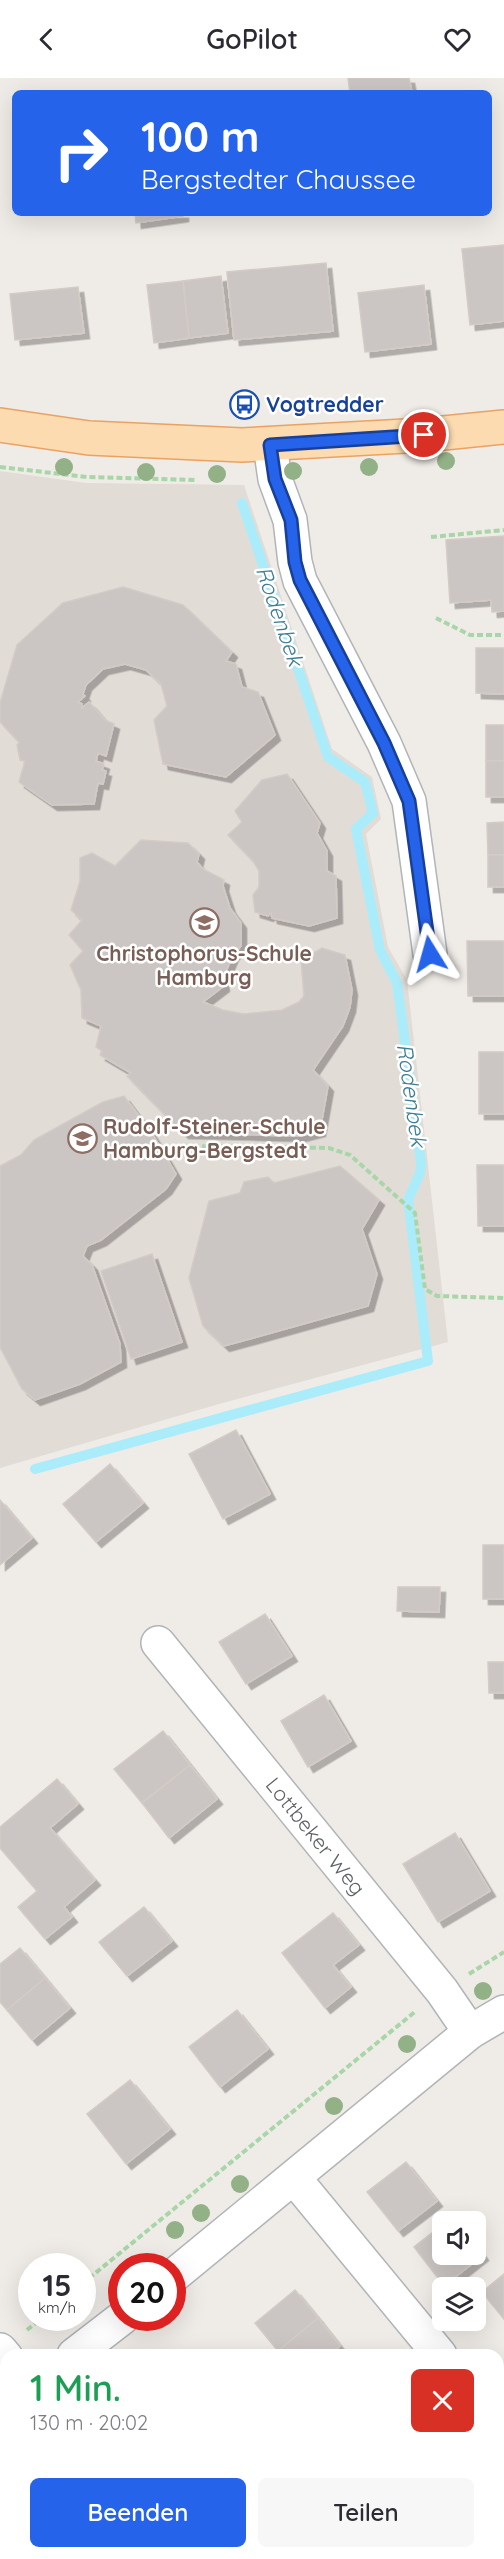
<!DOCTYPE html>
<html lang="de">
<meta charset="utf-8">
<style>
:root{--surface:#fff;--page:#f7f7f7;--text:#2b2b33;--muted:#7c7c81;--accent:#2563eb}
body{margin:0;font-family:Quicksand,sans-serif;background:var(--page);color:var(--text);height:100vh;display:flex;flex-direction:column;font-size:22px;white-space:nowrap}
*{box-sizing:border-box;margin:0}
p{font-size:20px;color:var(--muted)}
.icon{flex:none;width:33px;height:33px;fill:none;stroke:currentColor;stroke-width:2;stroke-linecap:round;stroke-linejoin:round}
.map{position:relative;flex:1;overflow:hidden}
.panel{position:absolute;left:0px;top:2271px;width:504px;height:210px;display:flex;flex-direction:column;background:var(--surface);border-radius:18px 18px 0 0;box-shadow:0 6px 24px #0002}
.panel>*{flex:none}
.hud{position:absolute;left:12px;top:12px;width:480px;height:126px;border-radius:9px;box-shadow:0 6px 24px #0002;background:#2563eb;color:#fff;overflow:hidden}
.controls{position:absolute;left:432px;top:2133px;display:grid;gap:12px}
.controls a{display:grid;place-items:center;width:54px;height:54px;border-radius:9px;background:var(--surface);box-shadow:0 6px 24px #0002;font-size:30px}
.speed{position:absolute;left:18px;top:2175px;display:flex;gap:12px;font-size:30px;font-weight:700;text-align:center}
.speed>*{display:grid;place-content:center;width:78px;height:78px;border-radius:50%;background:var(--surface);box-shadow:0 6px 24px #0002;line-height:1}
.speed small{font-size:15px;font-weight:400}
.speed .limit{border:9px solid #d22;background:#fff;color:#111}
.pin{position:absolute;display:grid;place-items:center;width:51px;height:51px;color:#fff;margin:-26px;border:3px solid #fff;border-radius:50%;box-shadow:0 2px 6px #0007}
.me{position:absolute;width:66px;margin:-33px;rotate:352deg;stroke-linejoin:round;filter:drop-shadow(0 0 4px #0008)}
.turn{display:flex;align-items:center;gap:21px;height:126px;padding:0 30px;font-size:27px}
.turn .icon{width:78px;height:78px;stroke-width:2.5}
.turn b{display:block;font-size:42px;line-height:51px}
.round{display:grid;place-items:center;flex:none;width:63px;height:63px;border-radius:9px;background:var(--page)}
.summary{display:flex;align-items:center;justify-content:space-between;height:102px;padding:0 30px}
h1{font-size:36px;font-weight:600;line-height:45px;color:#1e9e55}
.cta{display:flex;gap:12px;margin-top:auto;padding:12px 30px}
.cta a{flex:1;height:69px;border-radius:9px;background:var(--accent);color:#fff;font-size:24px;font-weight:600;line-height:69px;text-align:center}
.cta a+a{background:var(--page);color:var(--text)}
header{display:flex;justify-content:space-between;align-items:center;height:78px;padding:0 30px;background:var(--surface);font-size:27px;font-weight:600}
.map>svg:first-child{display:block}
.education{fill:#e2dcd7}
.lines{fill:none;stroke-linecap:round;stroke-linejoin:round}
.stream{stroke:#abecfa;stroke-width:10}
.building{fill:#cbc6c3;stroke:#d4cbc5;stroke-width:1.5;filter:url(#shadow)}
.minor-casing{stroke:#b1b5b8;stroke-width:36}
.major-casing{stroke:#eaa264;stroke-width:36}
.path{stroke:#a8d6a8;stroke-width:4;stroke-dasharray:6 3;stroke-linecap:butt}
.minor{stroke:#fff;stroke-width:33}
.major{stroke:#fbdbaf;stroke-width:33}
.tree{fill:#93b187}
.route-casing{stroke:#184099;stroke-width:15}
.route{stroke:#2563eb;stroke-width:10}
.labels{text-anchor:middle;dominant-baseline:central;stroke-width:5;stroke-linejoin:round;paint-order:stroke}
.transit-label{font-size:21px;font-weight:bold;fill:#164399;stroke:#fff;text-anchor:start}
.education-label{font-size:21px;font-weight:bold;fill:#785e54;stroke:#fff}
.street-label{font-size:21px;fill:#5e6366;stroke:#fff}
.water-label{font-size:22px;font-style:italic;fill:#3e7d93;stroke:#fff}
</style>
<header><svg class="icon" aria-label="back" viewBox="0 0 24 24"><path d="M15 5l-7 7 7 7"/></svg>GoPilot<svg class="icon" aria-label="heart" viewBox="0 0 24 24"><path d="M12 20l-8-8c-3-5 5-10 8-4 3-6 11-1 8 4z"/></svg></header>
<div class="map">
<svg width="504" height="2481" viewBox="0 0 504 2481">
<defs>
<filter id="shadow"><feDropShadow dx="5.5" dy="5.5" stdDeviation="0" flood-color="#0004"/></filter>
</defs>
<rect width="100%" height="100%" fill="#efebe6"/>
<polygon class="education" points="0,393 86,405 244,407 332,671 372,699 381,741 366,756 388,869 407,902 448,1264 219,1326 0,1390"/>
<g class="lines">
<polyline class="stream" points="35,1391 428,1283 408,1122 420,1095 421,1085 397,905 380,872 356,751 373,735 365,704 328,679 242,425"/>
</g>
<g class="building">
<polygon points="348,0 409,0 412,15 350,15"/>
<polygon points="135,135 183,135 183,138 136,145"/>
<polygon points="504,167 504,243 470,247 462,171"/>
<polygon points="326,185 333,253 234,262 227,194"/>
<polygon points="221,198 228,255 189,260 183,203"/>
<polygon points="183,203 189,260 154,265 147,207"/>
<polygon points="424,207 431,266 365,274 358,215"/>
<polygon points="78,209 84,255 15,262 10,216"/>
<polygon points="504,458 504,533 492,534 491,522 450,525 446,462"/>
<polygon points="123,509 183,527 232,574 226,583 236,586 242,609 258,614 275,657 226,699 163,686 154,642 167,628 161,606 146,592 125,586 103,591 86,607 83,616 85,618 78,624 82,626 82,630 89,624 105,642 114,646 106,678 98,675 96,683 104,686 102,692 106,693 103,706 98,705 94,726 52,727 19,704 25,683 20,682 17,667 19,664 0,644 0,625 17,567 63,525"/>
<polygon points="476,570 504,570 504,616 476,615"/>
<rect x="486" y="647" width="18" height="36"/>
<rect x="486" y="683" width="18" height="36"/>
<polygon points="287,696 320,745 317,755 327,773 327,793 336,798 337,840 309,848 272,840 271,835 268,838 255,834 253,817 259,809 259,793 253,783 228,757 242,744 235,733 262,702"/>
<polygon points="504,744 504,777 488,777 487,745"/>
<polygon points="141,762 188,765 199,776 197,784 203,791 224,802 223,808 230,830 241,845 241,868 233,877 224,898 222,899 224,908 203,924 223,932 244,936 282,932 299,924 304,918 301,882 322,870 345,877 352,912 350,929 343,948 313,992 328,1008 320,1053 300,1058 183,1055 127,998 131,995 100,977 102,973 96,969 101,948 82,940 81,912 70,887 83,873 69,857 82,842 71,832 80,803 80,780 92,775 115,788"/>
<rect x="488" y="777" width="16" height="32"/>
<polygon points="467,863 504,863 504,918 468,918"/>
<rect x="479" y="974" width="25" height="62"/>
<polygon points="124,1018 153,1057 176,1096 166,1111 101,1162 87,1168 83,1178 92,1187 120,1266 121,1284 80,1306 35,1322 22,1311 0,1269 0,1088 21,1077 34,1062 103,1024"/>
<polygon points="477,1087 504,1087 504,1148 478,1148"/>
<polygon points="340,1088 379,1122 362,1151 377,1196 368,1228 224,1268 203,1248 189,1200 209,1123 240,1115 244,1104 268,1099 274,1105"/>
<polygon points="152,1176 182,1264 131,1281 101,1193"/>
<polygon points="236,1352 270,1416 223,1441 189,1376"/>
<polygon points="110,1386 143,1425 96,1464 63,1426"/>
<polygon points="0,1422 32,1460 0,1487"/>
<rect x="483" y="1467" width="21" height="54"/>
<polygon points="398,1509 440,1509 439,1534 397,1533"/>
<polygon points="265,1536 292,1578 246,1606 219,1564"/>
<polygon points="488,1584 504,1584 504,1615 489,1615"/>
<polygon points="324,1617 351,1663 308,1689 281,1643"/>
<polygon points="163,1653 190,1687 142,1725 114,1691"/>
<polygon points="190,1687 217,1721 169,1760 142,1725"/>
<polygon points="57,1701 78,1726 50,1750 95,1802 64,1829 72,1839 45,1861 18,1829 37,1813 0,1770 0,1749"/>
<polygon points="455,1755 490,1813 438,1844 403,1786"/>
<polygon points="144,1829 172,1863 127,1898 99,1864"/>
<polygon points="333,1835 359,1867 333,1887 351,1909 325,1930 282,1875"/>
<polygon points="20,1870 45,1900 7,1932 0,1924 0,1886"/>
<polygon points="45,1900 70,1930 32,1962 7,1932"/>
<polygon points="237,1932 268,1971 220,2009 189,1969"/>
<polygon points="130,2002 170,2051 126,2086 87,2036"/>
<polygon points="406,2084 437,2123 398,2153 367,2114"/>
<polygon points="442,2147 442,2176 476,2176 476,2167 483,2177 444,2208 414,2169"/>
<polygon points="504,2196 504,2241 482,2214"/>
<polygon points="295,2212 318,2240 278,2273 255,2245"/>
<polygon points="318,2240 340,2268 329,2277 281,2277 278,2273"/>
<polygon points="283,2475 343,2475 335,2481 288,2481"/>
<polygon points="343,2475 355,2475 360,2481 335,2481"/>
</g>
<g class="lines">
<defs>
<g id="minor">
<polyline points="270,367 275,401 290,442 295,484 300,503 384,665 409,723 430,876"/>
<polyline points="158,1565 442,1913 470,1954"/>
<polyline points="294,2100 440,2277"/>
<polyline points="172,2199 470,1954 504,1934"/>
<polyline points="0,2272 6,2279"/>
<polyline points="74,2277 122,2240"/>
<polyline points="0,2337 6,2332"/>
<polyline points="0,2433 6,2439"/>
<polyline points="39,2475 44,2481"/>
<polyline points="265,2475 270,2481"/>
<polyline points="171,2481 177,2475"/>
</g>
<polyline id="major" points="0,347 89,360 242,367 424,357 504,349"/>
</defs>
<use href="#minor" class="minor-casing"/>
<use href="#major" class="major-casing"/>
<g class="path">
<polyline points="0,389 87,399 197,402"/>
<polyline points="431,459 504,452"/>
<polyline points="436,540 470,557 504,557"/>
<polyline points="184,1068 329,1070 350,1077 415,1135 425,1211 437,1218 504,1220"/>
<polyline points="469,1896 504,1874"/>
<polyline points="82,2206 416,1933"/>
<polyline points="27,2252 42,2240"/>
</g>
<use href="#minor" class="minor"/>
<use href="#major" class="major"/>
</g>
<g class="tree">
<circle cx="446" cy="383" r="9"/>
<circle cx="64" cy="389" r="9"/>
<circle cx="369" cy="389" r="9"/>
<circle cx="293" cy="393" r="9"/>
<circle cx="146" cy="394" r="9"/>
<circle cx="217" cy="396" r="9"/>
<circle cx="483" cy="1913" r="9"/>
<circle cx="407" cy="1966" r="9"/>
<circle cx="334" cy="2028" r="9"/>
<circle cx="240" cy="2106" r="9"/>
<circle cx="201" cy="2135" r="9"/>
<circle cx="175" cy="2152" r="9"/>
</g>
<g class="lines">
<defs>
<polyline id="route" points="424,357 270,367 275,401 291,442 295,484 300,502 384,665 409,723 430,876"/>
</defs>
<use href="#route" class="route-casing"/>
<use href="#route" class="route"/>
</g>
<defs>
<symbol id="bus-ring" viewBox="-11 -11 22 22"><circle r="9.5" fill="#fff" stroke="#1a4fb4" stroke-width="1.5"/><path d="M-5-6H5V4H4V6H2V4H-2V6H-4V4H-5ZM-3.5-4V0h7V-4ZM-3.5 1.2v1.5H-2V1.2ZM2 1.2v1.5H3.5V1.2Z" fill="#1a4fb4"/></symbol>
<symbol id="school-ring" viewBox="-11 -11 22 22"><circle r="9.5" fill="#fff" stroke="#8d6e63" stroke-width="1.5"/><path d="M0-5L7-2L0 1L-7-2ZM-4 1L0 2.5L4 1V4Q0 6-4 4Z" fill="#8d6e63"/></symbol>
</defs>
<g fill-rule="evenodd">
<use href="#bus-ring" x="228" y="310" width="33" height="33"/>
<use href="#school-ring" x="188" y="828" width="33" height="33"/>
<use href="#school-ring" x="66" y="1044" width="33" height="33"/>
</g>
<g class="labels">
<g class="transit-label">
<text x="266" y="326">Vogtredder</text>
</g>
<g class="education-label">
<text x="204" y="875">Christophorus-Schule<tspan x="204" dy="24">Hamburg</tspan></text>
<text x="103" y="1048" text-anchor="start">Rudolf-Steiner-Schule<tspan x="103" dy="24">Hamburg-Bergstedt</tspan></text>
</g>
<g class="street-label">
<text transform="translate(316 1758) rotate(51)">Lottbeker Weg</text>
</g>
<g class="water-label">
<text transform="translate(280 538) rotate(71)">Rodenbek</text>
<text transform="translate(412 1017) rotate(82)">Rodenbek</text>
</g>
</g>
</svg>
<div class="controls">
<a><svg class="icon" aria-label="sound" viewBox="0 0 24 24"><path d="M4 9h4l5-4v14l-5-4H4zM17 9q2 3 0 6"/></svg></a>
<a><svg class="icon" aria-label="layers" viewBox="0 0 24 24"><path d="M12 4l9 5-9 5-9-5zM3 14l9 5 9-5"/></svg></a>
</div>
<div class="speed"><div>15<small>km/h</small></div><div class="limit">20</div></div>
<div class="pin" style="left:424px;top:357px;background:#d93025"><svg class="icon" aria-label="arrive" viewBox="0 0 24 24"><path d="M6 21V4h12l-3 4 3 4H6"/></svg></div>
<svg class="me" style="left:430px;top:876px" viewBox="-20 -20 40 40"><path d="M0-17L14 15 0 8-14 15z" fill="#2563eb" stroke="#fff" stroke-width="4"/></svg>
<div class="hud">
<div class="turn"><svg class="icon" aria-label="right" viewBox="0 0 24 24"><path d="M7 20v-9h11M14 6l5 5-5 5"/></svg><div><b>100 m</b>Bergstedter Chaussee</div></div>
</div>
<section class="panel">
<div class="summary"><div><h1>1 Min.</h1><p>130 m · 20:02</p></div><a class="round" style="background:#d93025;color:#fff"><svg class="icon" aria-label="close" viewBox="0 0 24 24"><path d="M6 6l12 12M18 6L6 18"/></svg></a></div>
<div class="cta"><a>Beenden</a><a>Teilen</a></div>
</section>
</div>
